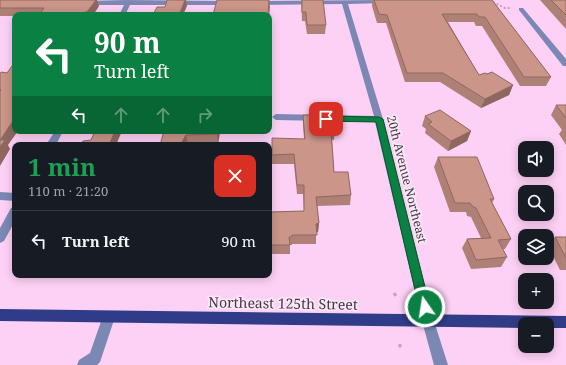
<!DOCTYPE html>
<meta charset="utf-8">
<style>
:root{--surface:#171b24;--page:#242831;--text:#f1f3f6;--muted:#9ea1a6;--line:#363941}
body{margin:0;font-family:"Noto Serif",serif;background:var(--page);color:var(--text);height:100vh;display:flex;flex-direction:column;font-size:15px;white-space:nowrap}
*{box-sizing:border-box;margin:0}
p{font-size:13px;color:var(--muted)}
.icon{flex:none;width:22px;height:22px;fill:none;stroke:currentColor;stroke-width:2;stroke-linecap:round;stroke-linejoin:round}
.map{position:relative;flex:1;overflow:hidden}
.details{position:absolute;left:12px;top:142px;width:260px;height:136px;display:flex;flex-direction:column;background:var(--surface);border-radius:8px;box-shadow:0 2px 10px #0003}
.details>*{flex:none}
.guide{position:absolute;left:12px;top:12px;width:260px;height:122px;border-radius:8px;box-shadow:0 2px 10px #0003;background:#0b8043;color:#fff;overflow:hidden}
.controls{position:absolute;left:518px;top:141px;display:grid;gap:8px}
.controls a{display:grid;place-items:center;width:36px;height:36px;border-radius:8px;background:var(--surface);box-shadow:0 2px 10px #0003;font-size:20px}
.pin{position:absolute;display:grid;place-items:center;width:34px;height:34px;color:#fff;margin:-17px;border-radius:8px;box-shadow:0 2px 6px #0006}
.me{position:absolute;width:44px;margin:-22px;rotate:347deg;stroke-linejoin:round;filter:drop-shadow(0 0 3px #0008)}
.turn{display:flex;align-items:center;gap:14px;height:84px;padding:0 16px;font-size:18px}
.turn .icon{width:52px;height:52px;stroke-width:2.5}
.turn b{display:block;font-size:28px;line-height:34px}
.lanes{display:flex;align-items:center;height:38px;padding:0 16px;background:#0003;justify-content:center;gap:20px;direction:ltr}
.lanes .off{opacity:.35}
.round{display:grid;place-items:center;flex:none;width:42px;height:42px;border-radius:8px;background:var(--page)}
.overview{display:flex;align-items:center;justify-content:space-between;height:68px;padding:0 16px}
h1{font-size:24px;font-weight:700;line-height:30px;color:#1e9e55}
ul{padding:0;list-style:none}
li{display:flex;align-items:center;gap:12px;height:60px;padding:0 16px;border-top:1px solid var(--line)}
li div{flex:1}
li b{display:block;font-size:15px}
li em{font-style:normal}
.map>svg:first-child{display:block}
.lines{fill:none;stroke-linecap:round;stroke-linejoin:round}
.path-far1{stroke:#c3a0bd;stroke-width:2;stroke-dasharray:2 2;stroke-linecap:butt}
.path{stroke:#c3a0bd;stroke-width:3;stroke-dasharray:3.5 3.5;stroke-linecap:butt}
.minor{fill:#7c88b3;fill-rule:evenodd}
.major{fill:#303c87;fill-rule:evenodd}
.wall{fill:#af8076}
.shaded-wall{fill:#8e6860}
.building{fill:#cb9589;stroke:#8e6860}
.route{fill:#0b8043;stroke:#07532c}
.labels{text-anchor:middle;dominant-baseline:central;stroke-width:3.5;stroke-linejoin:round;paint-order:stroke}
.street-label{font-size:12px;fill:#473644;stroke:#fae8f6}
.near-street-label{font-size:14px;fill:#473644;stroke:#fae8f6}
</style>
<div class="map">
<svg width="566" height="365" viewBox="0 0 566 365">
<rect width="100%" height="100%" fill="#fdd1f5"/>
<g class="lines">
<polyline class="path-far1" points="493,2 505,8 510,8"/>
<g class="path">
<polyline points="394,293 397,298"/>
<polyline points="400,344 400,351"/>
</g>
<g class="minor">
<polygon points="126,0 228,1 231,3 228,5 130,5 125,15 119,15 124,5 86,5 83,3 86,1"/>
<polygon points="384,0 387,2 386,3 348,4 383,119 434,321 448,365 434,365 422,321 375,122 276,120 272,117 276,114 374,116 342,4 256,5 253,3 256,1"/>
<polygon points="519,8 523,8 566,59 566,66 563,66 519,10"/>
<polygon points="55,131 63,131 56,145 46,145"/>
<polygon points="0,192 15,193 15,201 0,200"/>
<polygon points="15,207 15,221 4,241 0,243 0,228 11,208"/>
<polygon points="109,311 114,313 115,317 100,362 97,365 77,365 79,360 90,353 104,313"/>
</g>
<polygon class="major" points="0,309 566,316 566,328 547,328 547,324 525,324 525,328 0,321"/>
</g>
<g class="wall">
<polygon points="0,0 97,0 99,6 93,15 15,15 15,16 0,16"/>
<polygon points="301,0 326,25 325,34 307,34 305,21 302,21"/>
<polygon points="372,0 492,0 551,77 546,86 520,86 482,26 476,26 474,22 448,22 479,75 513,85 509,95 481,108 440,82 405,82 386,23 377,23 372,6"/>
<polygon points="540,0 566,0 566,29"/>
<polygon points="269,104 270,104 270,132 220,132 218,144 188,145 160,145 164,131 269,131"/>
<polygon points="556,105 566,105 566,145 559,134 562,130 551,115"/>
<polygon points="303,115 335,131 334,140 332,140 334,172 351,195 350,205 317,206 319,223 318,232 316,232 316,244 292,244 292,245 290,245 290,254 271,254 271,244 269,244 269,193 272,202 271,212 304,211 303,194 297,194 294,164 272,164 272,155 304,139 303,125"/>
<polygon points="425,116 471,131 467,141 448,151 425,133 426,129 422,126"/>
<polygon points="438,157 494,199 492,203 511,239 505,249 502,249 507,257 501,267 471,269 462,248 467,239 481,238 471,217 467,216 466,212 450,212 434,167"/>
<polygon points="555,237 566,237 566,270 560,270 548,246"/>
</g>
<g class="shaded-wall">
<polygon points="96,0 97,0 99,6 93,15 88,15 87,12"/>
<polygon points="185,0 186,0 187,6 183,15 179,15"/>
<polygon points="270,0 270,6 269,19 269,15 268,15"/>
<polygon points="513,85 509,95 481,108 485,99"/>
<polygon points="15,118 15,131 18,131 8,145 10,149 0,166 0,140"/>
<polygon points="115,131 122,131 116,145 109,145"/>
<polygon points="217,131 219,131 220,132 218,144 217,134"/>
<polygon points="471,131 467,141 448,151 451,141"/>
<polygon points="186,135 188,145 180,145"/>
<polygon points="319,223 318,232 315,233 316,224"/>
</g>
<g class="building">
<polygon points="0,0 96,0 87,12 85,12 83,15 39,15 44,8 0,8"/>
<polygon points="167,0 185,0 179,15 153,15 157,7 165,7"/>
<polygon points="217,0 269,0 268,15 213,15"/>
<polygon points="302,0 323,0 326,25 307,25 306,12 302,12"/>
<polygon points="374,0 492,0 551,77 524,77 485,17 479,17 477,14 442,14 479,75 485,73 487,74 492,72 513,85 485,99 443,73 407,73 387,15 379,14"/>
<polygon points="551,0 566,0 566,15"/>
<polygon points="15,62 15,118 0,140 5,140 0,147 0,91 1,90 0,89 0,74 1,72 7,73"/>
<polygon points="269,104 270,104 269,123"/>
<polygon points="556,105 566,105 566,118"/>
<polygon points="440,110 471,131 451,141 428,124 432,122 425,116"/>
<polygon points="303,115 333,115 335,131 331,131 334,172 348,172 351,195 316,197 319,223 316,224 317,235 292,235 292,237 289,237 290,245 271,245 271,235 269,235 269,193 271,193 270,212 304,211 304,185 297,185 294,154 272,155 272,138 305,139"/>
<polygon points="95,131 115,131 109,145 81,145 83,141 91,140"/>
<polygon points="164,131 217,131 217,134 186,135 180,145 160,145"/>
<polygon points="438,157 477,157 494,199 490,199 511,239 498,240 507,257 476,260 467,239 491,238 476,208 472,206 470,203 455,203"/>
<polygon points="555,237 566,237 566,258"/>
</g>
<polygon class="route" points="326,116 379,117 383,119 430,307 429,311 425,312 421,311 419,307 376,122 323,121 322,119"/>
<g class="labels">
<g class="street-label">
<text transform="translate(407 179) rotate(76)">20th Avenue Northeast</text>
</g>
<g class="near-street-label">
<text transform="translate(283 303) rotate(1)">Northeast 125th Street</text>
</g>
</g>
</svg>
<div class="controls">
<a><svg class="icon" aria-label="sound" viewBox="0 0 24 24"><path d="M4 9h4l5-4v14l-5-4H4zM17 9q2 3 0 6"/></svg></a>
<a><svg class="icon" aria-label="search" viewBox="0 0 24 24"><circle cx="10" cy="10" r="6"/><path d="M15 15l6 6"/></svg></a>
<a><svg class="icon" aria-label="layers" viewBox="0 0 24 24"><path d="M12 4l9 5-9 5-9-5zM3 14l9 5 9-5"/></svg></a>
<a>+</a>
<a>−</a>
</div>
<div class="pin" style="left:326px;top:119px;background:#d93025"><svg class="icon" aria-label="arrive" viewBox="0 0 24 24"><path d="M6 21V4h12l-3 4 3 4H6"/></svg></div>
<svg class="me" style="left:425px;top:307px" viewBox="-20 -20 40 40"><circle r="17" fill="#0b8043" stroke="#fff" stroke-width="3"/><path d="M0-11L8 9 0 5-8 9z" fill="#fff"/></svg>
<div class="guide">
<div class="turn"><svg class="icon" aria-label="left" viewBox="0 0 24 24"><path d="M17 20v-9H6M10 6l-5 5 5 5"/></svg><div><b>90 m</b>Turn left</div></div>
<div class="lanes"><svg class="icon" aria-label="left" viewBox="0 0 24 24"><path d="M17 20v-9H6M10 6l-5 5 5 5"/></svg><svg class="icon off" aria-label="ahead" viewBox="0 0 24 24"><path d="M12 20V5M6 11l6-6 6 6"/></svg><svg class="icon off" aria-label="ahead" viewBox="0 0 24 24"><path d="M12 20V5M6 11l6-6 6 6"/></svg><svg class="icon off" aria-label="right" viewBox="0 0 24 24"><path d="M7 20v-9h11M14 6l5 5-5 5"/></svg></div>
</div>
<section class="details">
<div class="overview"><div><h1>1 min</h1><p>110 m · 21:20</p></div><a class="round" style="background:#d93025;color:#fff"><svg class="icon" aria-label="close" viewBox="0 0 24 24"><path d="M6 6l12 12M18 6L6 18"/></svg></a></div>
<ul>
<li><svg class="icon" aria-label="left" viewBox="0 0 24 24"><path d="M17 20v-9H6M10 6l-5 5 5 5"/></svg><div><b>Turn left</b></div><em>90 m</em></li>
</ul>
</section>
</div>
